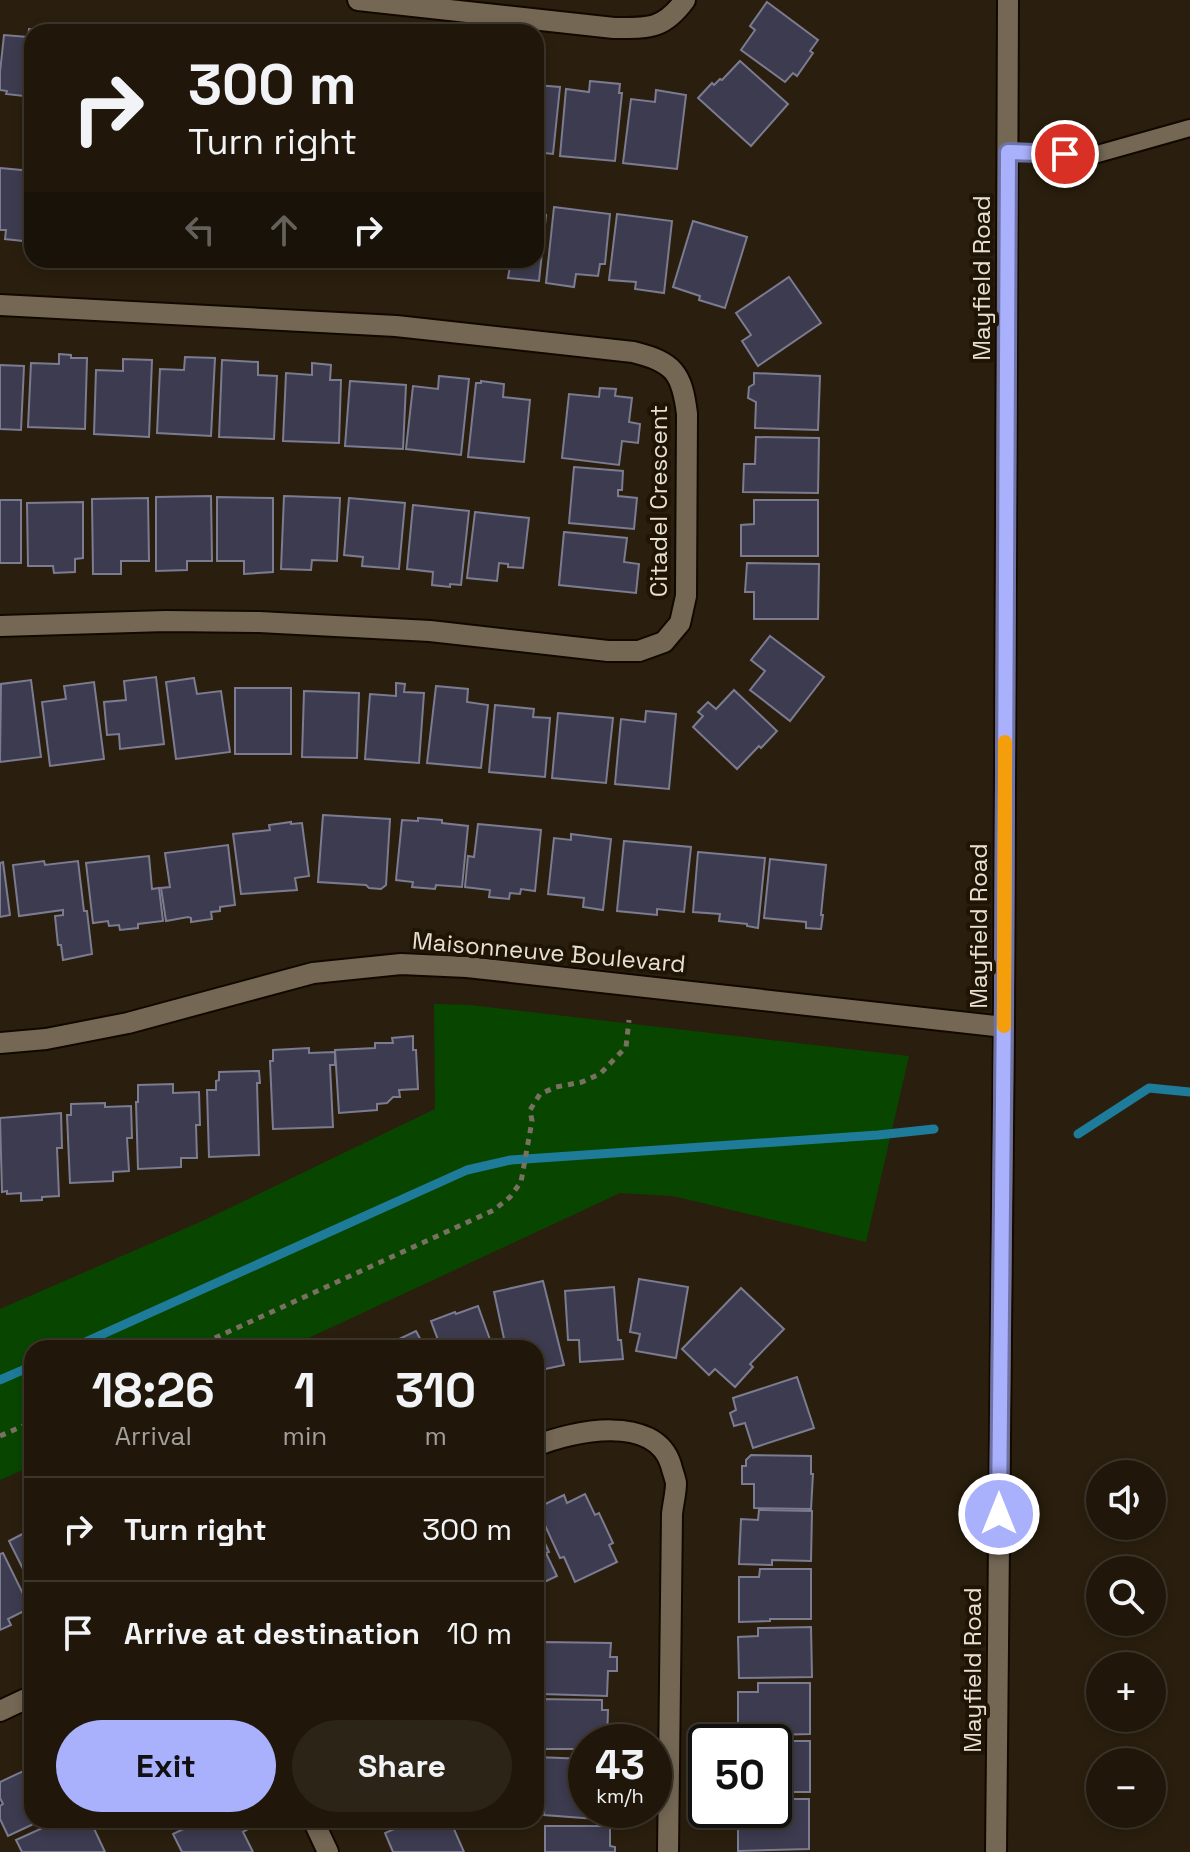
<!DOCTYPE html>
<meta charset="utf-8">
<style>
:root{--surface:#20170a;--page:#2d2418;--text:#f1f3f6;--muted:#a29f9c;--line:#3d362b;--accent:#a9b0fc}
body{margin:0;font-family:"Space Grotesk",sans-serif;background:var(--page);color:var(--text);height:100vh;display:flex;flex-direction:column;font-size:30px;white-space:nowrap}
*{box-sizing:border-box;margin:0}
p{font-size:26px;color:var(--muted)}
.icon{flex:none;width:44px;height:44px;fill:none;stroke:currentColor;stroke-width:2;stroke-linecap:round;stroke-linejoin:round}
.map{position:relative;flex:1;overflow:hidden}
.sheet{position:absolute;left:24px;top:1340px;width:520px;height:488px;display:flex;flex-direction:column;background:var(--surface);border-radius:24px;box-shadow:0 4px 12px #0003,0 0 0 2px var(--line)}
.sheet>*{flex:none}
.top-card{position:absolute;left:24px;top:24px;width:520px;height:244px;border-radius:24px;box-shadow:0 4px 12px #0003,0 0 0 2px var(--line);background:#20170a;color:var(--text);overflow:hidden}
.tools{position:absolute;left:1086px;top:1460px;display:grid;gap:16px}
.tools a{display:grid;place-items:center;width:80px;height:80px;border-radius:50%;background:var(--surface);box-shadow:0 4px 12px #0003,0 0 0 2px var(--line);font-size:40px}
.speed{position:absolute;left:568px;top:1724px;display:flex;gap:16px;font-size:40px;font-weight:700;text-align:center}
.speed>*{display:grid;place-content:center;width:104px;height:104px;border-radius:50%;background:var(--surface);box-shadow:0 4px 12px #0003,0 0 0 2px var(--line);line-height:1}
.speed small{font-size:20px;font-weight:400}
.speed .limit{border:4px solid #111;border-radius:12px;background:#fff;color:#111}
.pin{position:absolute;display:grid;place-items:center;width:68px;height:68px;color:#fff;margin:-34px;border:4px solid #fff;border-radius:50%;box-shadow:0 2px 8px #0007}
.me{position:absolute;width:88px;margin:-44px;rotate:0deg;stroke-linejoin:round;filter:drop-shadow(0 0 6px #0008)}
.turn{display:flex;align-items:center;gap:28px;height:168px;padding:0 32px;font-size:36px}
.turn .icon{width:104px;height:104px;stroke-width:2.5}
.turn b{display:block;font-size:56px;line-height:68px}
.lanes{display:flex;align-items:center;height:76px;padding:0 32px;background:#0003;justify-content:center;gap:40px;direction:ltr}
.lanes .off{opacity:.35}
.eta{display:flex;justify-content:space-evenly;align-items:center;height:136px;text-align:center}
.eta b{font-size:48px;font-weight:600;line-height:56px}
.button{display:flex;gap:16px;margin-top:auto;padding:16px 32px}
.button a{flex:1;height:92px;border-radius:48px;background:var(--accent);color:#111;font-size:32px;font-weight:600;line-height:92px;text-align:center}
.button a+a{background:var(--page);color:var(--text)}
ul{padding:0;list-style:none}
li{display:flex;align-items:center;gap:24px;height:104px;padding:0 32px;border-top:2px solid var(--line)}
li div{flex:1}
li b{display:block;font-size:30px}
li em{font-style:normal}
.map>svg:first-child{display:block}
.green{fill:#084600}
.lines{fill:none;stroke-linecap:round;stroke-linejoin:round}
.stream{stroke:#1e7b99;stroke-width:9}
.building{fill:#3c3b4f;stroke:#7b7b91;stroke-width:2}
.service-casing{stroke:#120800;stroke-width:20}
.minor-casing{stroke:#120800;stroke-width:24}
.tertiary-casing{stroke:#120800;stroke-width:24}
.secondary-casing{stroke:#120800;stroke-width:24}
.path{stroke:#797062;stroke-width:5;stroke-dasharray:6 6;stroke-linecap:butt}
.service{stroke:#746754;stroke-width:16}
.minor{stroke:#746754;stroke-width:20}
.tertiary{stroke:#746754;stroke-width:20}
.secondary{stroke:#746754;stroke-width:20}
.route-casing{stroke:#6e72a4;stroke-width:20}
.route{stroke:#a9b0fc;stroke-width:14}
.slow{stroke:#f59e0b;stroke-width:14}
.labels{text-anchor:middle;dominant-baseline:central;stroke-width:8;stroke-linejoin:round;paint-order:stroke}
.street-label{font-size:24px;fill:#e7e0d5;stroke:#201505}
</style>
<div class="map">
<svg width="1190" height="1852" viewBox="0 0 1190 1852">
<rect width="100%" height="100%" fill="#2a1f0e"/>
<polygon class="green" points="434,1004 470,1005 909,1056 866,1242 673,1196 620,1193 287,1348 32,1348 32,1466 0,1480 0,1309 207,1219 435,1109"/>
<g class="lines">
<g class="stream">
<polyline points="1078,1134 1149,1088 1190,1092"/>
<polyline points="72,1348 467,1170 511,1160 878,1135 934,1129"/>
<polyline points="0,1380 32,1366"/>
</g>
</g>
<g class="building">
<polygon points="767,2 818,40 810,51 813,53 797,76 793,73 785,82 741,50 755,30 750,26"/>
<polygon points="29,29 57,32 32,32 32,97 6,94 7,91 0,90 0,72 4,35 28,37"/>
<polygon points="740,61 788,104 751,146 698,98 712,83 714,85 720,79 722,80"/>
<polygon points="590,81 620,84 619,93 622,93 615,161 560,156 566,89 589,92"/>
<polygon points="536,85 560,87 553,154 536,152"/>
<polygon points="656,90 686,95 677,169 623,163 631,99 655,102"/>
<polygon points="0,168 32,171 32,242 5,239 6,230 0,230"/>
<polygon points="554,207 610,214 605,264 600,264 598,276 576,274 574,287 546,283"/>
<polygon points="536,214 546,215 539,281 508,278 510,266 485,263 485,260 536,260"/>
<polygon points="617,214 672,221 664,293 635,289 636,282 609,280"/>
<polygon points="693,221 747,237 725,308 699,300 700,296 673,287"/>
<polygon points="386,260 416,260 415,268 385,265"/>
<polygon points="789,277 821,323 758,366 742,341 751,335 736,313"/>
<polygon points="59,354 71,355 71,358 87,358 85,429 28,427 31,363 59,364"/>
<polygon points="185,357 215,358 211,436 157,433 160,369 184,370"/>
<polygon points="123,359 152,360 149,437 94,434 96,370 123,371"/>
<polygon points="222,360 258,362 258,375 277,376 274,439 219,437"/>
<polygon points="312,363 331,365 330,380 341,380 339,443 283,441 286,373 312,375"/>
<polygon points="0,365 24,366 21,430 0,429"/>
<polygon points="754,373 820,376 818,430 755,428 756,402 748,398 749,387 754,384"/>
<polygon points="439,376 469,379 461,455 406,449 413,386 438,389"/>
<polygon points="350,381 406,385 403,449 345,446"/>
<polygon points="481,381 504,384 503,397 530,400 524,462 468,457 476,383 481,383"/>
<polygon points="600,388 616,389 615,396 632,398 629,422 640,424 638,443 622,441 619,465 562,458 569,394 599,397"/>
<polygon points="756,437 819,438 818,493 743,492 744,464 755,464"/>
<polygon points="574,467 623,471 622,490 618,490 618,496 637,498 634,529 569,523"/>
<polygon points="211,496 212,561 187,561 187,570 156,571 156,497"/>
<polygon points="284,496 340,498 337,561 312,560 311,570 281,569"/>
<polygon points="217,497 273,498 273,572 244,574 244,561 217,561"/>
<polygon points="148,498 149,561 121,561 121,574 93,574 92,499"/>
<polygon points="349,498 405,503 399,569 362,566 363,557 344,555"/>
<rect x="0" y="500" width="21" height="63"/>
<polygon points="754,500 818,500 818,556 741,556 741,525 754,524"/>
<polygon points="83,502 83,558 75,559 75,572 54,573 53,566 28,566 27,503"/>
<polygon points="413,505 469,511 461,585 450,584 450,587 432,585 433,572 407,569"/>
<polygon points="475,512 529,518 523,568 508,567 508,564 499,563 497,581 467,578"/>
<polygon points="564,532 627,538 624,562 639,564 636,593 559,585"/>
<polygon points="747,563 819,564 818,619 754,619 754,592 745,592"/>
<polygon points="770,636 824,677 790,721 750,690 765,671 751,660"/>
<polygon points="156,677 164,744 120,749 119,734 107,735 104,702 126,700 124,681"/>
<polygon points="194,678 197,694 221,691 230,752 176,759 166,682"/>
<polygon points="31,680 41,757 0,762 1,684"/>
<polygon points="94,682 104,759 50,766 42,702 66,699 64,686"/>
<polygon points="396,683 405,684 404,692 424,693 419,763 365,759 370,694 396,696"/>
<polygon points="436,686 468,689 467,702 488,705 481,768 427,763"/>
<rect x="235" y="688" width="56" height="66"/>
<polygon points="734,690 777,731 761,748 759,746 737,769 693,727 703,716 698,712 708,702 716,709"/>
<polygon points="304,691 359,693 357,758 302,757"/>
<polygon points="495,705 534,709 533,717 550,718 545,777 489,772"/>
<polygon points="646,711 676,714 669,789 615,784 621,719 645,722"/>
<polygon points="558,713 613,718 606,783 552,778"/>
<polygon points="323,815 390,819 386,885 381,889 369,888 366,885 318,882"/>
<polygon points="418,818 442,820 442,823 468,826 462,887 436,885 435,889 412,887 413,882 396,880 402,820 418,821"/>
<polygon points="291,822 291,824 302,823 309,876 295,878 297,890 241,894 233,834 270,830 269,825"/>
<polygon points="478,824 541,830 535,891 521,889 520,894 510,893 509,899 489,897 490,890 465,887 468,856 474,857"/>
<polygon points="571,834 611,839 603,910 583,907 584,898 548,894 554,838 571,840"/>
<polygon points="624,841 691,847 684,912 657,909 657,915 617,911"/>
<polygon points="228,845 235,905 220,907 220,911 211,912 212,919 191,922 191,918 188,917 166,921 161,888 170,887 165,853"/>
<polygon points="698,852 765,858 758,928 747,926 747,924 719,921 720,914 693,912"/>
<polygon points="149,856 152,889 159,888 163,921 138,924 138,928 120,930 119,925 109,926 108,921 93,923 86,863"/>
<polygon points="770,859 826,865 821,915 823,915 821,929 806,928 806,922 764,918"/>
<polygon points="44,861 45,865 78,861 84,911 87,911 92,954 63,960 61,945 58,945 55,916 63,915 63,910 19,916 13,865"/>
<polygon points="3,862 10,915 0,917 0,863"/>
<polygon points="413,1036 413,1050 416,1050 418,1089 399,1090 400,1097 393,1097 387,1103 377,1104 377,1110 339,1113 335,1050 375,1048 375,1043 393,1043 392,1038"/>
<polygon points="309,1048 309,1053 335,1052 335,1065 330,1065 333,1127 273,1129 270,1061 273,1061 273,1050"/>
<polygon points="259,1071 260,1083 257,1083 259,1155 209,1157 207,1090 216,1090 216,1081 219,1080 219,1072"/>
<polygon points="173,1084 173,1093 199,1092 200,1125 196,1125 197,1158 181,1158 181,1167 138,1169 136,1102 138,1102 138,1085"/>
<polygon points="105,1103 105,1107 131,1106 132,1138 127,1138 129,1171 113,1172 113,1181 70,1183 67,1115 71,1115 71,1104"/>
<polygon points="61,1113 62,1148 57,1148 59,1196 42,1197 42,1200 21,1201 21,1193 7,1194 7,1191 2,1192 0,1118"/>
<polygon points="639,1279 688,1287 676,1358 636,1351 640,1334 630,1332"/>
<polygon points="543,1281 564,1365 536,1371 536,1348 506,1348 494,1292"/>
<polygon points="614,1287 618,1340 621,1340 623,1359 580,1362 579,1340 568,1340 565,1291"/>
<polygon points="741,1288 784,1329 750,1364 753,1367 735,1387 715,1369 709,1375 682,1349"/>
<polygon points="478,1306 493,1348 441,1348 431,1321 455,1312 456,1314"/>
<polygon points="416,1331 425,1348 380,1348"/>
<polygon points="797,1377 814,1428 753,1448 745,1423 734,1426 730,1413 736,1410 733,1398"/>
<polygon points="751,1455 811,1456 811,1474 813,1474 811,1509 754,1508 754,1484 742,1484 742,1466 746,1466 746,1460"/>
<polygon points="585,1494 595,1515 599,1513 613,1543 609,1545 617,1562 575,1582 564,1557 560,1558 537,1508 564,1495 567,1503"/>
<polygon points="759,1510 812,1511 811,1561 772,1560 772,1565 739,1564 741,1519 758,1520"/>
<polygon points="536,1524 549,1552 546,1553 557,1576 536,1586"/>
<polygon points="32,1529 32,1587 9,1541"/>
<polygon points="3,1553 30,1608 8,1619 11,1625 0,1630 0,1554"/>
<polygon points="760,1569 811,1569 811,1619 770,1619 770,1621 739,1622 739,1577 759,1577"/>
<polygon points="811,1627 812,1677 739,1678 738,1637 758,1636 758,1628"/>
<polygon points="544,1642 611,1643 610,1657 617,1657 617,1671 608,1671 607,1696 542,1694"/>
<polygon points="758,1683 810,1683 810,1734 738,1736 738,1692 758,1692"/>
<polygon points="538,1699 602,1700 602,1710 608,1710 607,1742 586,1742 586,1749 538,1749"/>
<polygon points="758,1741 810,1741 810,1792 774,1792 774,1742"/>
<polygon points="536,1757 586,1759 586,1810 609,1810 609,1820 544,1815 545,1800 536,1800"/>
<polygon points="32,1767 32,1820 42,1820 8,1836 0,1819 0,1806 3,1804 0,1798 0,1782"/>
<polygon points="774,1799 809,1799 809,1849 738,1851 738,1810 774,1810"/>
<polygon points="60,1820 90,1820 105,1852 22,1852 16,1840"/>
<polygon points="202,1820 248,1820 252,1827 243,1832 253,1852 182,1852 173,1834"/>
<polygon points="415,1820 450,1820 464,1852 393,1852 385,1833"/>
<polygon points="545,1826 610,1826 610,1846 615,1847 615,1852 545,1852"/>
</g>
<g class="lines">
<defs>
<polyline id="service" points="1008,152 1094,155 1190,128"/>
<g id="minor">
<path d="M358,0L614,28C648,28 663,30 685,0"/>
<path d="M0,305L396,326L633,352C674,362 682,373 687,414L686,596L680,623L664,642L639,651H608L430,631L259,622L166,621L0,626"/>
<path d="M536,1446C572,1431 655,1413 671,1465C672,1470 675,1477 676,1483C676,1493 673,1504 672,1514L668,1852"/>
<polyline points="0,1711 32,1696"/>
<polyline points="313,1820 328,1852"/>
</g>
<polyline id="tertiary" points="0,1043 46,1039 128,1023 313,973 401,964 467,967 1004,1027"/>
<polyline id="secondary" points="996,1852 1004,1027 1008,0"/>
</defs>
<use href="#service" class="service-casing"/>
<use href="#minor" class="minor-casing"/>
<use href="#tertiary" class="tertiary-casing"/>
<use href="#secondary" class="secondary-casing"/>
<g class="path">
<polyline points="193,1348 494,1210 510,1197 521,1182 532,1121 530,1110 540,1094 556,1087 582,1082 600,1074 626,1047 629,1020"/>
<polyline points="0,1436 32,1422"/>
</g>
<use href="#service" class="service"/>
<use href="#minor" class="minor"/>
<use href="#tertiary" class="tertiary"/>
<use href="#secondary" class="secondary"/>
</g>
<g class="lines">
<defs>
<polyline id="route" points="999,1514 1004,997 1008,152 1065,154"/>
</defs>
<use href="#route" class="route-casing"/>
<use href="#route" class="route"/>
<polyline class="slow" points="1004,1026 1005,742"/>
</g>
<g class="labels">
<g class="street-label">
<text transform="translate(981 278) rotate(-90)">Mayfield Road</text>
<text transform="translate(658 501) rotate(-90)">Citadel Crescent</text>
<text transform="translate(978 926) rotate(-90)">Mayfield Road</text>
<text transform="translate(549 952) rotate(5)">Maisonneuve Boulevard</text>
<text transform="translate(972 1670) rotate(-90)">Mayfield Road</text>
</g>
</g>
</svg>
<div class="tools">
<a><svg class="icon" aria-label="sound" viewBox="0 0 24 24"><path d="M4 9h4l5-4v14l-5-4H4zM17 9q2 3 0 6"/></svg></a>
<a><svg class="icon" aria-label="search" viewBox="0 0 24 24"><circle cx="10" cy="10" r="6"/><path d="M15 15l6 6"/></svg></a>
<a>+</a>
<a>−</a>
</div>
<div class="speed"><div>43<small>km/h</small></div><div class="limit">50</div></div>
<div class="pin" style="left:1065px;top:154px;background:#d93025"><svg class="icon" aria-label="arrive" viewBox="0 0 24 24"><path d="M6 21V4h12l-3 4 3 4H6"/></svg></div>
<svg class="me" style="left:999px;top:1514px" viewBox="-20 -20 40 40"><circle r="17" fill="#a9b0fc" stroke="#fff" stroke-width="3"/><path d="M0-11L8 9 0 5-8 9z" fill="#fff"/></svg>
<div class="top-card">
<div class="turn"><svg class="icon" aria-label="right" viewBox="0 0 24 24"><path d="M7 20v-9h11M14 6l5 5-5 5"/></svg><div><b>300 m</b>Turn right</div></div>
<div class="lanes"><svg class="icon off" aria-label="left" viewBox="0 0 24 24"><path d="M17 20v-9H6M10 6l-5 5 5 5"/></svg><svg class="icon off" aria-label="ahead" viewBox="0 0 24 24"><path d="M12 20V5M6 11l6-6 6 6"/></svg><svg class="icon" aria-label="right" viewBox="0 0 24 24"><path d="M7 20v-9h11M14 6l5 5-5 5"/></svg></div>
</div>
<section class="sheet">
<div class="eta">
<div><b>18:26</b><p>Arrival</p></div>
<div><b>1</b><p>min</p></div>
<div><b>310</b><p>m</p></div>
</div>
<ul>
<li><svg class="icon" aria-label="right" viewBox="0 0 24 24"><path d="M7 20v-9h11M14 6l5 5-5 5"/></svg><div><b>Turn right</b></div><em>300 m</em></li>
<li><svg class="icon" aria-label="arrive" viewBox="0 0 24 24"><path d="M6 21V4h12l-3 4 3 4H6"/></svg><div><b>Arrive at destination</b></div><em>10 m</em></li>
</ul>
<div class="button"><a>Exit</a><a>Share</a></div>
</section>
</div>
